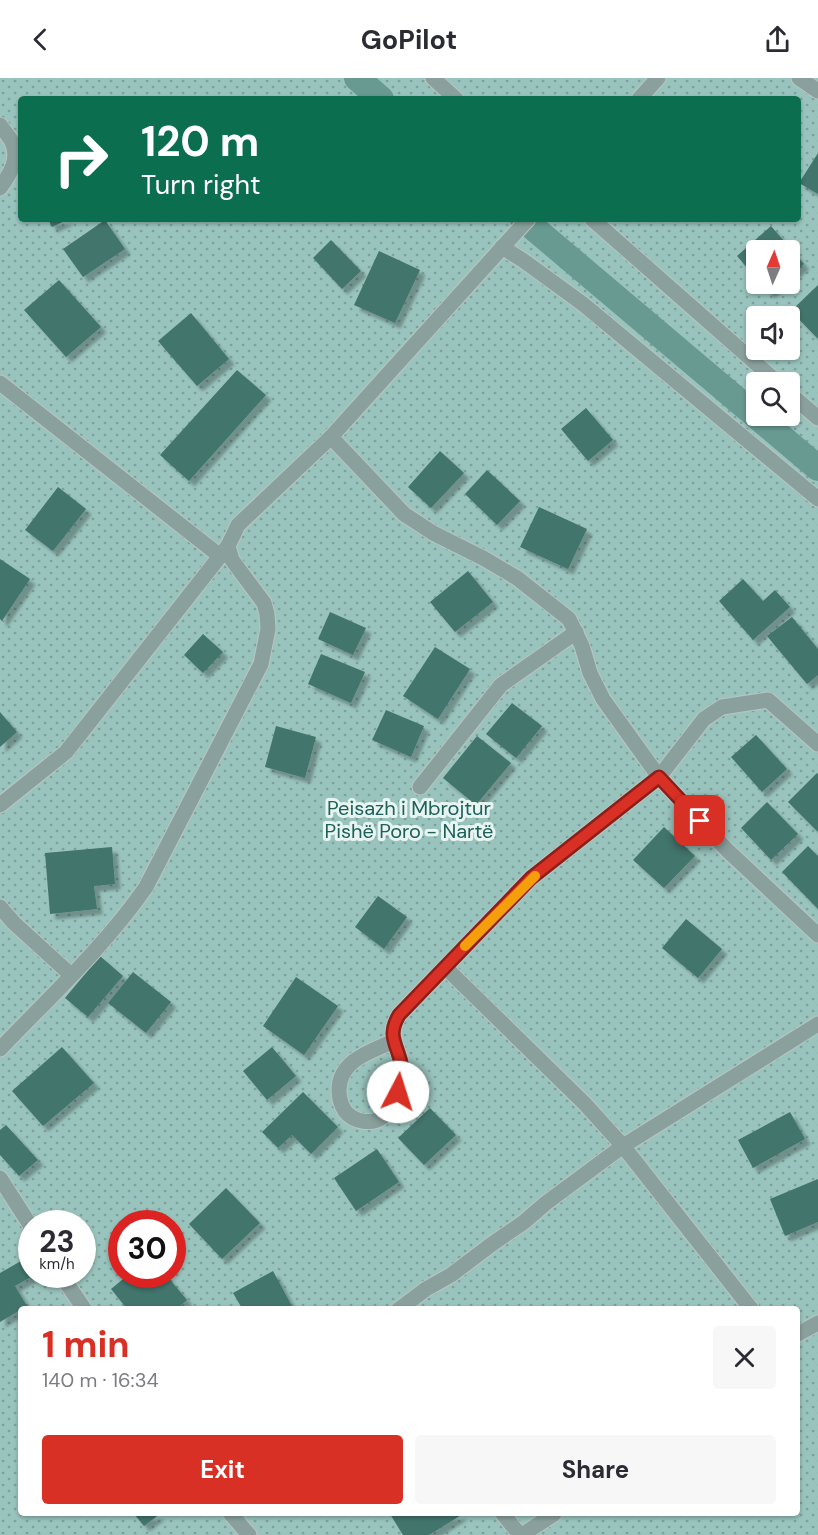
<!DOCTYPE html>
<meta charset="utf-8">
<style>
:root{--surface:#fff;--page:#f7f7f7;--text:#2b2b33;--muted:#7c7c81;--accent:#d93025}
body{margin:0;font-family:"DM Sans",sans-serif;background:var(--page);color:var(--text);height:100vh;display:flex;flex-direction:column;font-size:22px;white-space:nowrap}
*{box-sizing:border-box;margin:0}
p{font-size:20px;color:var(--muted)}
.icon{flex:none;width:33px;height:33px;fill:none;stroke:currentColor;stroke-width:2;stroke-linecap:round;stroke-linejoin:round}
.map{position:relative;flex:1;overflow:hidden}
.details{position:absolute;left:18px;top:1228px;width:782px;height:210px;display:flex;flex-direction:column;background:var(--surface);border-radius:6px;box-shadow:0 2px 4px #0004}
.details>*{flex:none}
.top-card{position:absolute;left:18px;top:18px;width:783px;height:126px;border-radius:6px;box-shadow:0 2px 4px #0004;background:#0b6e4f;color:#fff;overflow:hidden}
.needle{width:39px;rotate:3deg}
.tools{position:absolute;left:746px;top:162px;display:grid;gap:12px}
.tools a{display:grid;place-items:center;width:54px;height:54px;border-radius:6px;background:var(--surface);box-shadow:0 2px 4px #0004;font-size:30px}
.speed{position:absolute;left:18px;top:1132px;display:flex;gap:12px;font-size:30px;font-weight:700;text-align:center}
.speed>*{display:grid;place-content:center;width:78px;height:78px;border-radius:50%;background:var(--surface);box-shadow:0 2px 4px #0004;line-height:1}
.speed small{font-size:15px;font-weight:400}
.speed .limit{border:9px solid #d22;background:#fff;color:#111}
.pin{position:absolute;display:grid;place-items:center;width:51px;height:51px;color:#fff;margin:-26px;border-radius:12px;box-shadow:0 3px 9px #0006}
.me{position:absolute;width:66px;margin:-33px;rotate:5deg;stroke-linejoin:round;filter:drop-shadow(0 0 4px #0008)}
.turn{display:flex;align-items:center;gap:21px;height:126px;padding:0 24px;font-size:27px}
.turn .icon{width:78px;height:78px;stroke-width:2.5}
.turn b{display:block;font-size:42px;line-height:51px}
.round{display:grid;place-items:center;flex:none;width:63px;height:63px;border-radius:6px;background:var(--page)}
.head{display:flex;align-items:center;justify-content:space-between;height:102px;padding:0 24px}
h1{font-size:36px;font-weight:700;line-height:45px;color:var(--accent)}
.primary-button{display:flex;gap:12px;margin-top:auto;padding:12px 24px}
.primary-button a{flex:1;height:69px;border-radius:6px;background:var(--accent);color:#fff;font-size:24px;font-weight:700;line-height:69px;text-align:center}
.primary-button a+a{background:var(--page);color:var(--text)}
header{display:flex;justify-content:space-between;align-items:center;height:78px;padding:0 24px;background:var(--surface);font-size:27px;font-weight:700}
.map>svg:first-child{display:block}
.grass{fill:url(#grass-dots);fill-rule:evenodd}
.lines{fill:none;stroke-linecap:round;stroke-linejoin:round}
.canal{stroke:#689a92;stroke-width:26}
.building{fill:#42746c;filter:url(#shadow)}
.minor-casing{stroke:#bac5c3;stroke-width:17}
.minor{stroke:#8aa09c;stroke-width:15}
.route-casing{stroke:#8d1f18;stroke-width:15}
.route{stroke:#d93025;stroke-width:10}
.slow{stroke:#f59e0b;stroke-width:10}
.labels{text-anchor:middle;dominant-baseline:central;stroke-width:6;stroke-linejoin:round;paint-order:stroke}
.park-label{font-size:20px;fill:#1d6159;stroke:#e7f4f2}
</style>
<header><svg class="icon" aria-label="back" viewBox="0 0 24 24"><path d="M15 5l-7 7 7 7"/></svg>GoPilot<svg class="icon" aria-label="share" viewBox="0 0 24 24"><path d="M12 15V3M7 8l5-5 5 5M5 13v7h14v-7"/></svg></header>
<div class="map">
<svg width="818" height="1457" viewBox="0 0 818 1457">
<defs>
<pattern id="grass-dots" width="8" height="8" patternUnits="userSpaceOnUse" patternTransform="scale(1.5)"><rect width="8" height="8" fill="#99c4bd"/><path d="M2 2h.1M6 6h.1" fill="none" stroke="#7ea09b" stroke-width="1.8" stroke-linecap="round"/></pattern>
<filter id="shadow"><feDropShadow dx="5.5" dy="5.5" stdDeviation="1.5" flood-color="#0004"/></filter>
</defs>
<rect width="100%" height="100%" fill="#dae7e5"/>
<path class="grass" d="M0,0H818V1457H0ZM21,21H798V141H21ZM756,172H789V206H756ZM756,238H789V272H756ZM756,304H789V338H756ZM32,1146H82V1197H32ZM122,1146H172V1197H122ZM21,1232H796V1436H21Z"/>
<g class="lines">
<g class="canal">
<polyline points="357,0 381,21"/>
<polyline points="523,141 818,390"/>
</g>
</g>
<g class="building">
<polygon points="818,75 818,116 799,105"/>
<polygon points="48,141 69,141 52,149"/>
<polygon points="105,142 125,171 83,199 63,171"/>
<polygon points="771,148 804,186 789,199 789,172 756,172 756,200 737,178"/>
<polygon points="331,162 361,193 342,211 313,180"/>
<polygon points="379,173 420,192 395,245 354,227"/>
<polygon points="59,202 101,249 66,279 24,232"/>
<polygon points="761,206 781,206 769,215"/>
<polygon points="818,207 818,261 791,233"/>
<polygon points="191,235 229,281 197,308 158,263"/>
<polygon points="237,292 266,317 189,403 160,377"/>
<polygon points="586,330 613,362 588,383 561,351"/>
<polygon points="440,373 464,395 431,430 408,409"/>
<polygon points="487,392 520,423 497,447 465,416"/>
<polygon points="58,409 86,431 53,473 25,452"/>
<polygon points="539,429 587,451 568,491 520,469"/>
<polygon points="0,481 30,501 2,543 0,541"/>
<polygon points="468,493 493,524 455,554 430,524"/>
<polygon points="743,501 763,523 775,512 790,529 753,562 719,523"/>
<polygon points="330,534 366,550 353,577 318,561"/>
<polygon points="792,539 818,571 818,597 807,606 767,558"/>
<polygon points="203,556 223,574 203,595 184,577"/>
<polygon points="435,569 470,591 438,641 403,618"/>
<polygon points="321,576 365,594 351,625 308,606"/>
<polygon points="512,625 542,648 516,680 486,656"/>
<polygon points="386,632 424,648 411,679 372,662"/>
<polygon points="0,634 17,654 0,669"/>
<polygon points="276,648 316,659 305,700 265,689"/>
<polygon points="756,657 787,691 762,714 731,679"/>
<polygon points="477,658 511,685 476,727 443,700"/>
<polygon points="817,695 818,696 818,754 788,724"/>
<polygon points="767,724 798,756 771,782 741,750"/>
<polygon points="664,749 695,778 664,810 633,782"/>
<polygon points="808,768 818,778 818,831 782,794"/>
<polygon points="112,769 115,806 94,808 97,831 50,836 45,775"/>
<polygon points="378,818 407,839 384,871 355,849"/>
<polygon points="686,841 722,871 698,900 662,870"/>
<polygon points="100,878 123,898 88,939 65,920"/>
<polygon points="133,894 171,924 146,955 108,925"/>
<polygon points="296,899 338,928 304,977 263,948"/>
<polygon points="62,969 94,1005 43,1048 12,1013"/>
<polygon points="272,969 296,998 267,1022 243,993"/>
<polygon points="303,1014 338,1049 311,1076 292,1057 278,1070 262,1054"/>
<polygon points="430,1030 456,1057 424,1087 398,1060"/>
<polygon points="790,1034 805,1061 753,1090 738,1062"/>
<polygon points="6,1047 38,1082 19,1098 0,1077 0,1052"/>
<polygon points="377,1071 399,1104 356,1133 334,1100"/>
<polygon points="818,1101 818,1144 785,1158 770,1121"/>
<polygon points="226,1110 260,1145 222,1181 189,1146"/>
<polygon points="21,1183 31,1199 15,1208 27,1228 0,1244 0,1195"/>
<polygon points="273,1193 294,1232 243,1232 233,1215"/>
<polygon points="128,1197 166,1197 187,1222 176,1232 128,1232 111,1211"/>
<polygon points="134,1436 160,1436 144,1448"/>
<polygon points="390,1436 463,1436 429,1457 403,1457"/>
</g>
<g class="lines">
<defs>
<g id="minor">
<polyline points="433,0 456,21"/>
<polyline points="799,0 818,13"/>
<polyline points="639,21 658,0"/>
<path d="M0,47C4,53 9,58 12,64C20,81 10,96 0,110"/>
<polyline points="592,141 777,304"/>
<polyline points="502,169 524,183 583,226 818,421"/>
<polyline points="0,305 220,478"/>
<polyline points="789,315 818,340"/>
<polyline points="331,359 404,436 433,455 483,480 517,500 569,541 582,568 590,595 603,621 659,699 727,772 818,857"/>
<polyline points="420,709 501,607 576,554"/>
<polyline points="0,727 66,674 228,468"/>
<polyline points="0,829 14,845 71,897"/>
<polyline points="445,889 585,1026 623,1068 752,1232"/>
<path d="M394,963C372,973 339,982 339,1012C339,1019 341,1027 345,1033C353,1044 372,1047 383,1039C392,1033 396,1022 399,1012C401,1003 403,994 401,985C397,965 387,957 399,937L531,800L659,699L704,641L722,629L768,622L818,666"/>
<path d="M0,971C50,919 105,868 146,809L261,586L268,551L267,536L264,525L232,482L228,468L238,447L331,359L528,141"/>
<polyline points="0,1100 32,1150"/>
<polyline points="61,1197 85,1232"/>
<polyline points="398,1232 426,1211 451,1197 492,1166 524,1144 546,1125 623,1068 818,946"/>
<polyline points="796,1257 818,1245"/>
<polyline points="231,1436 249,1457"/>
<polyline points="503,1436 520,1457"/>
<polyline points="522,1457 554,1436"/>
</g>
</defs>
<use href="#minor" class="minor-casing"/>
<use href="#minor" class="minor"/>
</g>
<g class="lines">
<defs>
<path id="route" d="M398,1014C401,1004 403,995 401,985C396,964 387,958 399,937L531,800L659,699L700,743"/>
</defs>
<use href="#route" class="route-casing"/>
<use href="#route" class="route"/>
<polyline class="slow" points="465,868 535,798"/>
</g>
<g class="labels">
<g class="park-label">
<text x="409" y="730">Peisazh i Mbrojtur<tspan x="409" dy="23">Pishë Poro - Nartë</tspan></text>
</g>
</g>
</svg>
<div class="tools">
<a><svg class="needle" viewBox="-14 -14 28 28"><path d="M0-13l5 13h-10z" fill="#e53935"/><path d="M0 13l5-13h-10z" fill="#7c7c81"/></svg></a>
<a><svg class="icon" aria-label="sound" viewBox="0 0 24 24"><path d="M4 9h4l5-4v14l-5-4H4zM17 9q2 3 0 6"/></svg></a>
<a><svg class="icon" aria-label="search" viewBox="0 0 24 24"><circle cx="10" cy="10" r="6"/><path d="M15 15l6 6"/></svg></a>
</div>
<div class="speed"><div>23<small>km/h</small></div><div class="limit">30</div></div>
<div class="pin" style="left:700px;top:743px;background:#d93025"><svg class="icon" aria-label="arrive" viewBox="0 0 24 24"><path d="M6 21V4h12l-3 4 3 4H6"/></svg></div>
<svg class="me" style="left:398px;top:1014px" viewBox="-20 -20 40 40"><circle r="19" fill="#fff"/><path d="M0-13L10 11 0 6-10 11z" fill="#d93025"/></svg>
<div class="top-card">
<div class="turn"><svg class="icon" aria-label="right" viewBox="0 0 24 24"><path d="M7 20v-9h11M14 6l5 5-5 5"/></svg><div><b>120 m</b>Turn right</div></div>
</div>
<section class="details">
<div class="head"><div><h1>1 min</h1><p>140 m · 16:34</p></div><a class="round"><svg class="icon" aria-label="close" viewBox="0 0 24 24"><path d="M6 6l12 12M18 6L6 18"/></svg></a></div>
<div class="primary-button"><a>Exit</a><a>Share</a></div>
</section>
</div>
